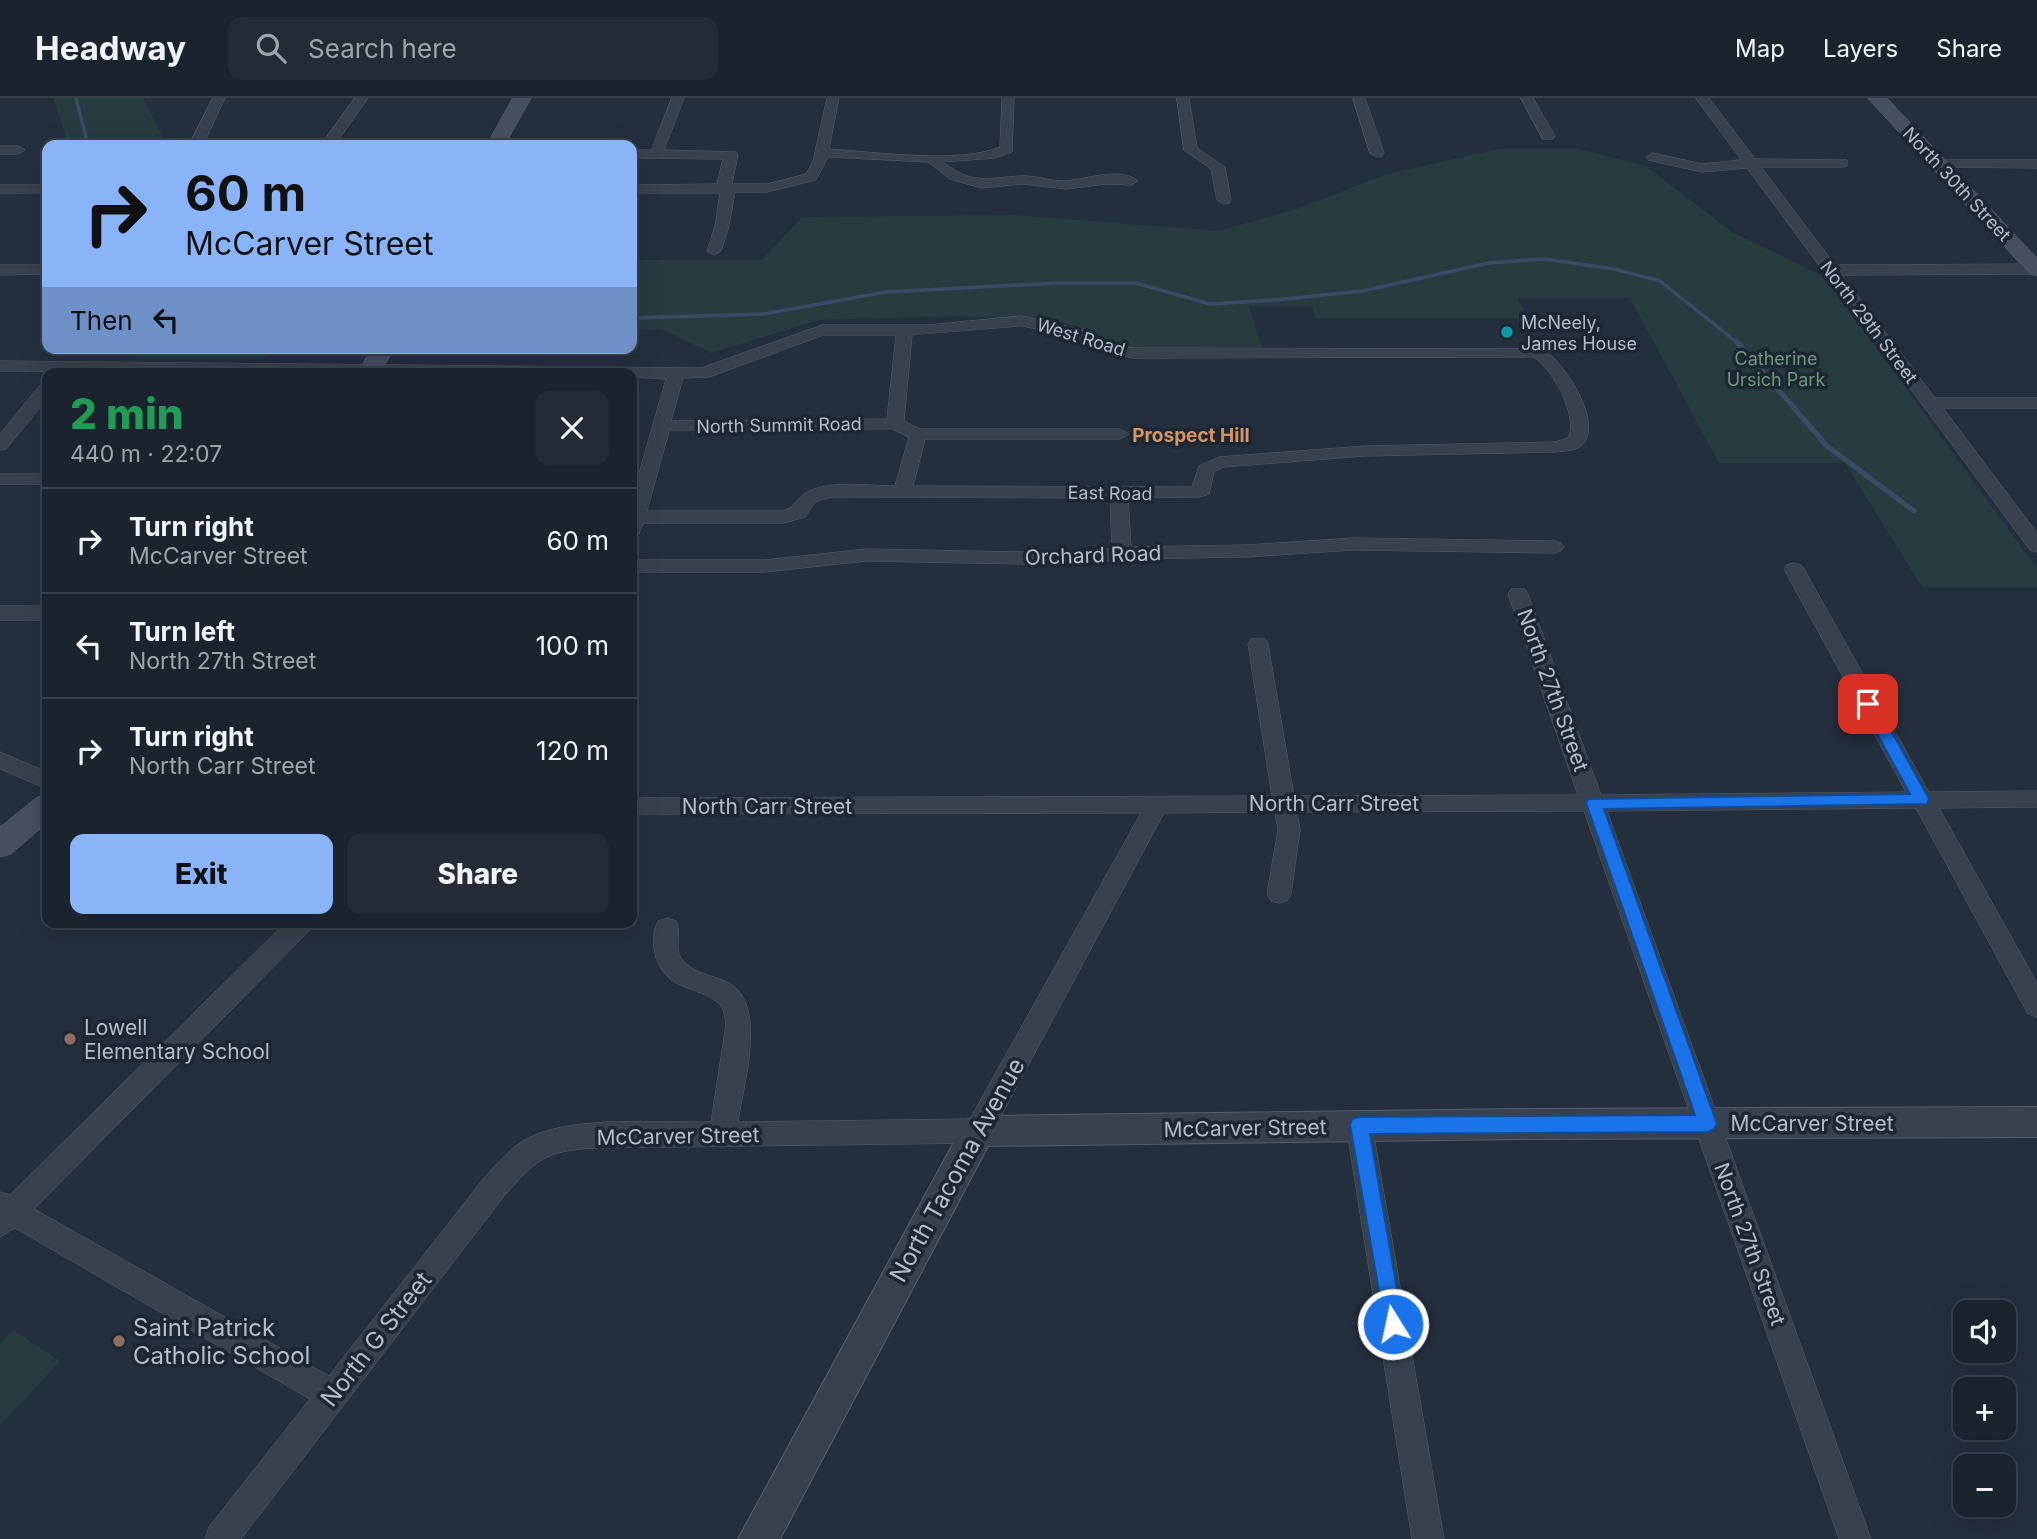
<!DOCTYPE html>
<meta charset="utf-8">
<style>
:root{--surface:#1b232e;--page:#242b36;--text:#f1f3f6;--muted:#a0a4aa;--line:#39404a;--accent:#8ab4f8}
body{margin:0;font-family:Inter,sans-serif;background:var(--page);color:var(--text);height:100vh;display:flex;flex-direction:column;font-size:26px;white-space:nowrap}
*{box-sizing:border-box;margin:0}
p{font-size:23px;color:var(--muted)}
.icon{flex:none;width:38px;height:38px;fill:none;stroke:currentColor;stroke-width:2;stroke-linecap:round;stroke-linejoin:round}
.map{position:relative;flex:1;overflow:hidden}
.sheet{position:absolute;left:42px;top:270px;width:595px;height:560px;display:flex;flex-direction:column;background:var(--surface);border-radius:14px;box-shadow:0 7px 28px #0002,0 0 0 2px var(--line)}
.sheet>*{flex:none}
.hud{position:absolute;left:42px;top:42px;width:595px;height:214px;border-radius:14px;box-shadow:0 7px 28px #0002,0 0 0 2px var(--line);background:#8ab4f8;color:#111;overflow:hidden}
.tools{position:absolute;left:1953px;top:1202px;display:grid;gap:14px}
.tools a{display:grid;place-items:center;width:63px;height:63px;border-radius:14px;background:var(--surface);box-shadow:0 7px 28px #0002,0 0 0 2px var(--line);font-size:35px}
.pin{position:absolute;display:grid;place-items:center;width:60px;height:60px;color:#fff;margin:-30px;border-radius:14px;box-shadow:0 4px 10px #0006}
.me{position:absolute;width:77px;margin:-38px;rotate:350deg;stroke-linejoin:round;filter:drop-shadow(0 0 5px #0008)}
.turn{display:flex;align-items:center;gap:24px;height:147px;padding:0 28px;font-size:32px}
.turn .icon{width:91px;height:91px;stroke-width:2.5}
.turn b{display:block;font-size:49px;line-height:60px}
.then{display:flex;align-items:center;height:66px;padding:0 28px;background:#0003;gap:14px;font-size:26px}
.round{display:grid;place-items:center;flex:none;width:74px;height:74px;border-radius:14px;background:var(--page)}
.headline{display:flex;align-items:center;justify-content:space-between;height:119px;padding:0 28px}
h1{font-size:42px;font-weight:800;line-height:52px;color:#1e9e55}
.button{display:flex;gap:14px;margin-top:auto;padding:14px 28px}
.button a{flex:1;height:80px;border-radius:14px;background:var(--accent);color:#111;font-size:28px;font-weight:800;line-height:80px;text-align:center}
.button a+a{background:var(--page);color:var(--text)}
ul{padding:0;list-style:none}
li{display:flex;align-items:center;gap:21px;height:105px;padding:0 28px;border-top:2px solid var(--line)}
li div{flex:1}
li b{display:block;font-size:26px}
li em{font-style:normal}
header{display:flex;align-items:center;gap:42px;box-sizing:border-box;height:98px;padding:0 35px;background:var(--surface);border-bottom:2px solid var(--line)}
header strong{font-size:33px}
nav{display:flex;gap:38px;margin-inline-start:auto;font-size:24px}
.search{width:490px;height:63px;background:var(--page);display:flex;align-items:center;gap:18px;box-sizing:border-box;padding:0 24px;border-radius:14px;color:var(--muted);font-size:26px}
.map>svg:first-child{display:block}
.green{fill:#263c3f}
.lines{fill:none;stroke-linecap:round;stroke-linejoin:round}
.stream-far1{stroke:#394c67;stroke-width:3.5}
.stream{stroke:#394c67;stroke-width:5}
.minor-casing{stroke:#565f6c;stroke-width:1}
.tertiary-casing{stroke:#565f6c;stroke-width:2}
.secondary-casing{stroke:#565f6c;stroke-width:1}
.minor{fill:#38414e;fill-rule:evenodd}
.tertiary{fill:#38414e;fill-rule:evenodd}
.secondary{fill:#465061;fill-rule:evenodd}
.route{fill:#1a73e8;stroke:#114b97;stroke-width:2}
.culture-dot{fill:#0f9aa8;stroke:#1d2633;stroke-width:2.5}
.education-dot{fill:#8d6e63;stroke:#1d2633;stroke-width:2.5}
.labels{text-anchor:middle;dominant-baseline:central;stroke-width:7;stroke-linejoin:round;paint-order:stroke}
.far-street-label{font-size:18px;fill:#b4bcc9;stroke:#1d2633}
.far-poi-label{font-size:18px;fill:#b4bcc9;stroke:#1d2633;text-anchor:start}
.far-park-label{font-size:18px;fill:#6b9a76;stroke:#1d2633}
.far-neighbourhood-label{font-size:19px;font-weight:bold;fill:#d59563;stroke:#1d2633}
.street-label{font-size:21px;fill:#b4bcc9;stroke:#1d2633}
.poi-label{font-size:21px;fill:#b4bcc9;stroke:#1d2633;text-anchor:start}
.near-street-label{font-size:24px;fill:#b4bcc9;stroke:#1d2633}
.near-poi-label{font-size:24px;fill:#b4bcc9;stroke:#1d2633;text-anchor:start}
</style>
<header>
<strong>Headway</strong>
<div class="search"><svg class="icon" aria-label="search" viewBox="0 0 24 24"><circle cx="10" cy="10" r="6"/><path d="M15 15l6 6"/></svg>Search here</div>
<nav><a>Map</a><a>Layers</a><a>Share</a></nav>
</header>
<div class="map">
<svg width="2037" height="1441" viewBox="0 0 2037 1441">
<rect width="100%" height="100%" fill="#242f3e"/>
<g class="green">
<polygon points="53,0 143,0 167,47 69,47"/>
<polygon points="1499,51 1579,51 1646,68 1732,134 1825,179 2037,471 2037,489 1922,489 1845,365 1719,365 1630,200 1518,200 1527,220 1316,220 1312,208 1249,208 1264,255 1143,255 1060,223 959,218 818,222 711,255 664,232 632,232 632,162 762,162 802,119 1013,117 1219,133 1297,111 1387,76"/>
<polygon points="141,250 272,250 265,261 133,261"/>
<polygon points="13,1232 60,1263 0,1328 0,1245"/>
</g>
<g class="lines">
<g class="stream-far1">
<polyline points="76,0 88,47"/>
<polyline points="632,220 764,216 886,194 1058,185 1136,185 1210,206 1275,202 1362,193 1489,165 1544,161 1614,171 1660,183 1739,246"/>
</g>
<polyline class="stream" points="1737,244 1827,348 1914,413"/>
<defs>
<g id="minor">
<polygon points="213,0 225,0 203,47 189,47"/>
<polygon points="355,0 368,0 335,47 321,47"/>
<path d="M672,0H684L664,52L736,54L738,57L732,86H767L806,76L813,63L827,0H839L829,51C874,54 960,66 1000,49L1002,0H1014L1012,54L995,60L943,64C972,87 987,80 1020,78C1035,77 1049,83 1064,83C1084,82 1121,68 1138,83L1131,87L1106,86L1066,91L1023,86L981,90L950,81L928,64L828,59L816,82L767,94H735L729,128L721,153L714,157L707,153L715,128L720,95H632V87L717,86L723,61L632,60V52H651Z"/>
<polygon points="1177,0 1189,0 1197,50 1225,69 1231,102 1229,105 1224,106 1217,102 1211,71 1184,52"/>
<polygon points="1353,0 1365,0 1384,55 1382,58 1377,59 1370,55"/>
<polygon points="1521,0 1533,0 1555,38 1553,41 1543,41"/>
<polygon points="1696,0 1709,0 1755,61 1847,62 1847,68 1842,69 1761,69 1835,167 2037,166 2037,176 1842,177 1935,300 2037,300 2037,310 1943,310 2037,435 2037,454 2030,452 1747,70 1702,74 1648,62 1646,59 1653,55 1702,66 1741,62"/>
<polygon points="0,48 18,48 25,52 18,56 0,56"/>
<polygon points="1939,62 2037,62 2037,70 1934,69 1932,66"/>
<polygon points="0,87 39,87 46,91 39,95 0,95"/>
<polygon points="0,167 47,167 47,176 0,177"/>
<path d="M1022,218L1079,231L1104,244L1132,250L1542,251C1563,261 1606,328 1581,348C1575,353 1563,353 1555,354L1365,358L1223,369L1214,374L1209,396L1200,399L1128,400L1131,449L1246,447L1354,440L1554,443L1561,445L1564,449L1561,453L1554,455L1354,452L1246,459L1122,461L1072,467L866,463L765,474H632V462H765L866,451L1072,455L1112,450L1110,400L831,399L815,404L805,419L784,425H643L639,436L632,438V400L666,281L632,279V275L0,273V263L701,270L822,227H927ZM1022,228L1067,237L1093,251L1132,260L1533,259C1553,270 1579,320 1568,340L1555,344L1365,348L1219,359L1199,368L1192,389L913,388L925,341H1120L1129,336L1120,331H920L904,323L912,237ZM824,237H896L887,321L671,323L683,280L709,279ZM892,331L909,339L895,388C868,388 835,382 809,393C798,398 795,410 783,413H647L669,333Z"/>
<polygon points="47,285 47,301 6,351 0,352 0,336 41,286"/>
<rect x="0" y="376" width="47" height="10"/>
<path d="M1794,465L1801,467L1804,471L1929,694L2037,693V709L1939,710L2037,885V919L2028,916L1916,710L1607,713L1871,1441H1839L1584,713L1297,714L1300,732L1291,796L1287,803L1279,805L1271,803L1267,796L1278,732L1275,714L1164,715L988,1042L978,1045L594,1050C544,1053 536,1062 504,1098L241,1441H205L209,1429L310,1301L15,1130L0,1139V1094L10,1097L286,824H314L311,831L34,1111L329,1278L484,1080C497,1066 511,1049 528,1040C573,1017 660,1025 711,1024L726,927C725,917 724,909 716,903C704,894 689,892 676,885C655,873 648,844 658,823L667,820L676,823C682,835 674,849 681,860C690,875 714,877 729,885C768,907 743,987 738,1024L970,1021L1141,715L632,716V700L1272,698L1248,546L1251,541H1265L1268,546L1294,698L1578,697L1508,496L1511,491H1525L1528,496L1601,697L1906,694L1784,471L1787,467Z"/>
<rect x="0" y="508" width="47" height="14"/>
<polygon points="0,654 47,674 47,691 0,671"/>
<polygon points="1359,1015 1369,1018 1372,1027 1444,1441 1412,1441 1346,1027 1349,1018"/>
</g>
<polygon id="tertiary" points="2037,1009 2037,1039 1523,1041 988,1048 780,1441 738,1441 966,1022 978,1018 1523,1011"/>
<g id="secondary">
<polygon points="513,0 531,0 505,47 487,47"/>
<polygon points="1868,0 1887,0 2037,160 2037,178 2030,176"/>
<polygon points="372,250 394,250 381,275 358,275"/>
<polygon points="47,696 47,725 11,756 0,759 0,729 36,700"/>
</g>
</defs>
<use href="#minor" class="minor-casing"/>
<use href="#tertiary" class="tertiary-casing"/>
<use href="#secondary" class="secondary-casing"/>
<use href="#minor" class="minor"/>
<use href="#tertiary" class="tertiary"/>
<use href="#secondary" class="secondary"/>
</g>
<polygon class="route" points="1868,600 1874,602 1927,697 1929,701 1927,706 1604,711 1717,1026 1714,1031 1708,1034 1370,1036 1403,1226 1400,1233 1393,1236 1386,1233 1350,1027 1352,1021 1359,1019 1695,1017 1586,705 1588,701 1910,696 1861,606"/>
<circle class="culture-dot" cx="1507" cy="234" r="7"/>
<g class="education-dot">
<circle cx="70" cy="941" r="7"/>
<circle cx="119" cy="1243" r="7"/>
</g>
<g class="labels">
<g class="far-street-label">
<text transform="translate(1957 86) rotate(47)">North 30th Street</text>
<text transform="translate(1869 224) rotate(53)">North 29th Street</text>
<text transform="translate(1081 239) rotate(17)">West Road</text>
<text transform="translate(779 327) rotate(-1)">North Summit Road</text>
<text transform="translate(1110 395) rotate(1)">East Road</text>
</g>
<g class="far-poi-label">
<text x="1521" y="224">McNeely,<tspan x="1521" dy="21">James House</tspan></text>
</g>
<g class="far-park-label">
<text x="1776" y="260">Catherine<tspan x="1776" dy="21">Ursich Park</tspan></text>
</g>
<g class="far-neighbourhood-label">
<text x="1191" y="337">Prospect Hill</text>
</g>
<g class="street-label">
<text transform="translate(1093 457) rotate(-2)">Orchard Road</text>
<text transform="translate(1553 592) rotate(70)">North 27th Street</text>
<text x="1334" y="705">North Carr Street</text>
<text x="767" y="708">North Carr Street</text>
<text x="1812" y="1025">McCarver Street</text>
<text transform="translate(1245 1030) rotate(-1)">McCarver Street</text>
<text transform="translate(678 1038) rotate(-1)">McCarver Street</text>
<text transform="translate(1750 1146) rotate(70)">North 27th Street</text>
</g>
<g class="poi-label">
<text x="84" y="929">Lowell<tspan x="84" dy="24">Elementary School</tspan></text>
</g>
<g class="near-street-label">
<text transform="translate(957 1072) rotate(-61)">North Tacoma Avenue</text>
<text transform="translate(376 1241) rotate(-52)">North G Street</text>
</g>
<g class="near-poi-label">
<text x="133" y="1229">Saint Patrick<tspan x="133" dy="28">Catholic School</tspan></text>
</g>
</g>
</svg>
<div class="tools">
<a><svg class="icon" aria-label="sound" viewBox="0 0 24 24"><path d="M4 9h4l5-4v14l-5-4H4zM17 9q2 3 0 6"/></svg></a>
<a>+</a>
<a>−</a>
</div>
<div class="pin" style="left:1868px;top:606px;background:#d93025"><svg class="icon" aria-label="arrive" viewBox="0 0 24 24"><path d="M6 21V4h12l-3 4 3 4H6"/></svg></div>
<svg class="me" style="left:1393px;top:1226px" viewBox="-20 -20 40 40"><circle r="17" fill="#1a73e8" stroke="#fff" stroke-width="3"/><path d="M0-11L8 9 0 5-8 9z" fill="#fff"/></svg>
<div class="hud">
<div class="turn"><svg class="icon" aria-label="right" viewBox="0 0 24 24"><path d="M7 20v-9h11M14 6l5 5-5 5"/></svg><div><b>60 m</b>McCarver Street</div></div>
<div class="then">Then<svg class="icon" aria-label="left" viewBox="0 0 24 24"><path d="M17 20v-9H6M10 6l-5 5 5 5"/></svg></div>
</div>
<section class="sheet">
<div class="headline"><div><h1>2 min</h1><p>440 m · 22:07</p></div><a class="round"><svg class="icon" aria-label="close" viewBox="0 0 24 24"><path d="M6 6l12 12M18 6L6 18"/></svg></a></div>
<ul>
<li><svg class="icon" aria-label="right" viewBox="0 0 24 24"><path d="M7 20v-9h11M14 6l5 5-5 5"/></svg><div><b>Turn right</b><p>McCarver Street</p></div><em>60 m</em></li>
<li><svg class="icon" aria-label="left" viewBox="0 0 24 24"><path d="M17 20v-9H6M10 6l-5 5 5 5"/></svg><div><b>Turn left</b><p>North 27th Street</p></div><em>100 m</em></li>
<li><svg class="icon" aria-label="right" viewBox="0 0 24 24"><path d="M7 20v-9h11M14 6l5 5-5 5"/></svg><div><b>Turn right</b><p>North Carr Street</p></div><em>120 m</em></li>
</ul>
<div class="button"><a>Exit</a><a>Share</a></div>
</section>
</div>
